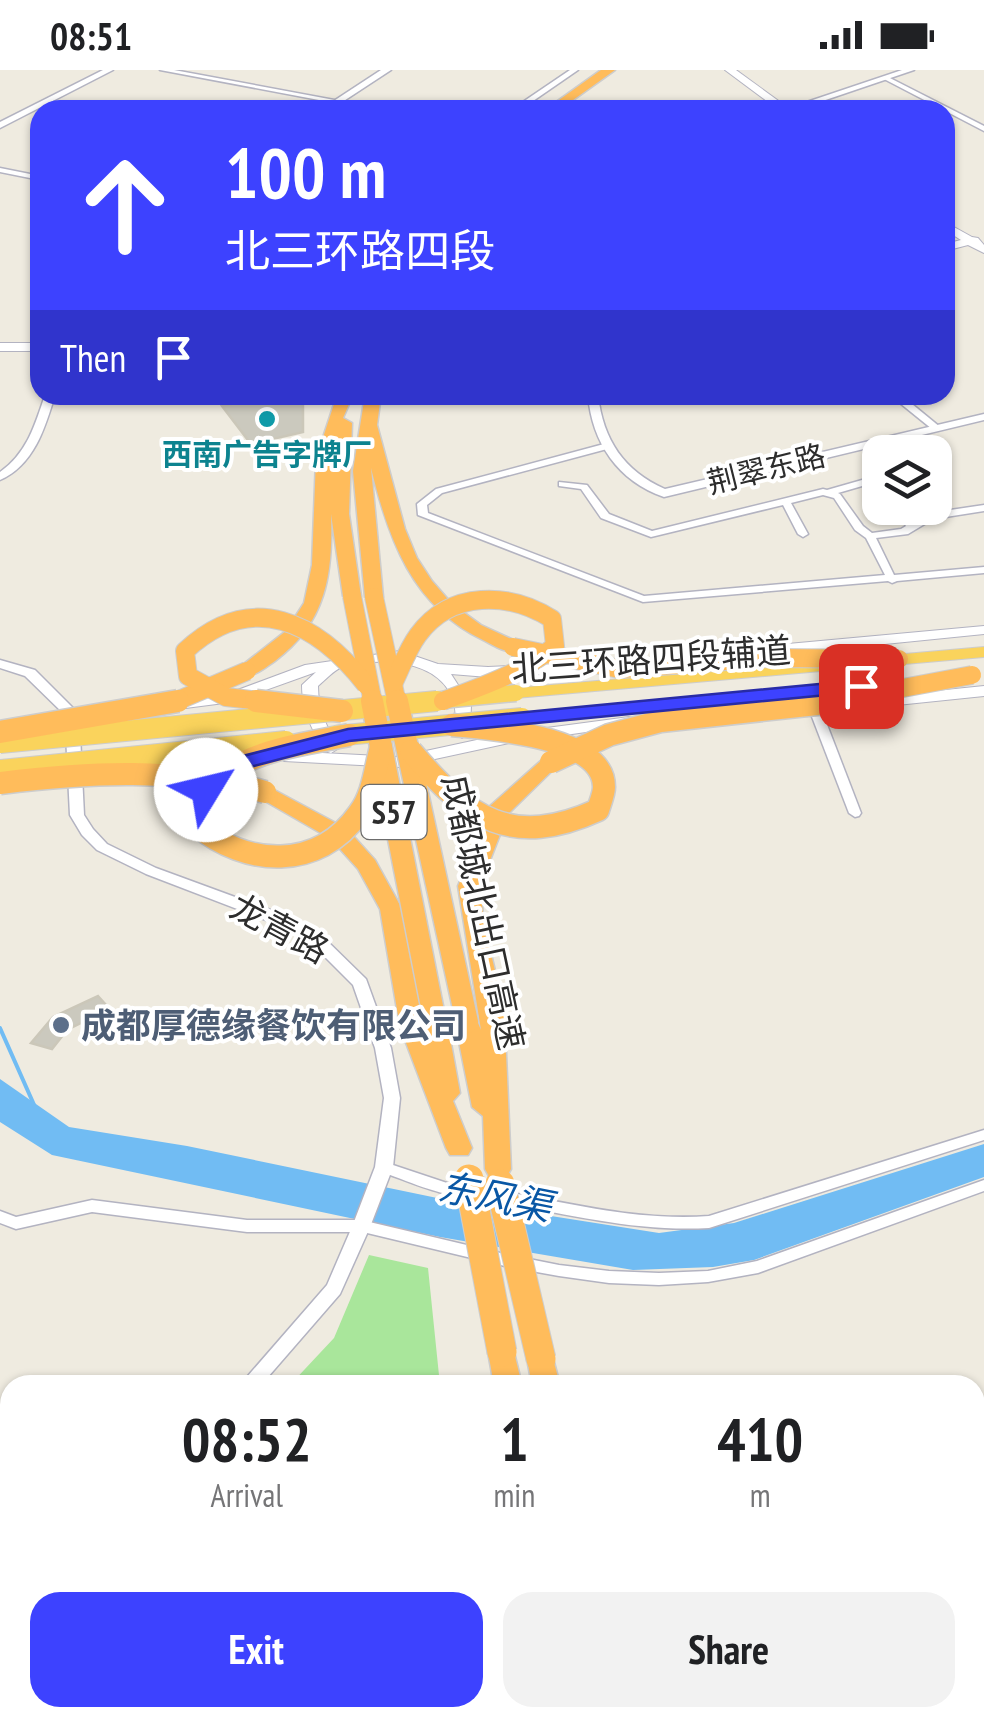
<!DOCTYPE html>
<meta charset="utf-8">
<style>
:root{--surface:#fff;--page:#f2f2f2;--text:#202124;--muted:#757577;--accent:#3d42ff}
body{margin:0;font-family:"PT Sans Narrow","Noto Sans SC",sans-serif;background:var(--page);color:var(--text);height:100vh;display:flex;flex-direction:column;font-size:38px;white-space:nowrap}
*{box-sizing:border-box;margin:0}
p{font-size:32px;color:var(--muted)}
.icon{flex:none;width:55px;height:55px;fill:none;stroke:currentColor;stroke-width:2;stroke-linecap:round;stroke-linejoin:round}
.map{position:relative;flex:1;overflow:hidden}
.panel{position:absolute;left:0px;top:1305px;width:985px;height:352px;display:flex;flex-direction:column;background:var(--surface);border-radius:30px 30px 0 0;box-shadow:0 2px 8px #0004}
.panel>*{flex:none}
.banner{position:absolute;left:30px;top:30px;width:925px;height:305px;border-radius:30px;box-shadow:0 2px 8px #0004;background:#3d42ff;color:#fff;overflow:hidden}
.fabs{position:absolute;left:862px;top:365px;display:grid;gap:20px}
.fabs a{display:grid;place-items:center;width:90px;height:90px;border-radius:20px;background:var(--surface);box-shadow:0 2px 8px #0004;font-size:50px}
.pin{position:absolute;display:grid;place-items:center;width:85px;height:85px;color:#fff;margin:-42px;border-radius:20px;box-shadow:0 5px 15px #0006}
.me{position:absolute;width:110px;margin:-55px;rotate:54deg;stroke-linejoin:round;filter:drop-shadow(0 0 8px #0008)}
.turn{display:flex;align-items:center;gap:35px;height:210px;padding:0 30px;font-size:45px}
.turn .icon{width:130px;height:130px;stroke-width:2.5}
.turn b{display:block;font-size:70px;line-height:85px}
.then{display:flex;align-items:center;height:95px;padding:0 30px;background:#0003;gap:20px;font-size:38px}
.eta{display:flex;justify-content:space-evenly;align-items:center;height:170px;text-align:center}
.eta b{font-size:60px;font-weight:700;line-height:70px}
.primary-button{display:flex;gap:20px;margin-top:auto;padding:20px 30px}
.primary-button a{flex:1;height:115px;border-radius:30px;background:var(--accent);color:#fff;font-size:40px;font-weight:700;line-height:115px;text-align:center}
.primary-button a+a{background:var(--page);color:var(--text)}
.status{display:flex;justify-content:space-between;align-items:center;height:70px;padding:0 50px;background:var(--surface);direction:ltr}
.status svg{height:28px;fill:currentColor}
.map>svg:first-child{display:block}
.green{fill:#a9e69b}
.water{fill:#71bcf3}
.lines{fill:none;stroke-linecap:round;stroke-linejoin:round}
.stream{stroke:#71bcf3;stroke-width:4}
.building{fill:#cbc9be;stroke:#cbc7b9;stroke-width:2.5}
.minor-casing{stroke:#b3b3c1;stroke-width:3}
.tertiary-casing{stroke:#b3b3c1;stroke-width:3}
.secondary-casing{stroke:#b3b3c1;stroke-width:2}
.trunk-casing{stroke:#cdcdcd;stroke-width:2}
.motorway-casing{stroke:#cdcdcd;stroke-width:3}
.minor{fill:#fff;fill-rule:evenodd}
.tertiary{fill:#fff;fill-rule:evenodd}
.secondary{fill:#fff;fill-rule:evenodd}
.trunk{fill:#fad35c;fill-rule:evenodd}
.motorway{fill:#ffbc5b;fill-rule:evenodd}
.trunk-bridge-far1-casing{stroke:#cdcdcd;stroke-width:19;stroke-linecap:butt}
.trunk-bridge-casing{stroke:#cdcdcd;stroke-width:22;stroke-linecap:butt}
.motorway-bridge-far2-casing{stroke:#cdcdcd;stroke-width:20;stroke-linecap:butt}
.motorway-bridge-far1-casing{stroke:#cdcdcd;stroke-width:25;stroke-linecap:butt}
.motorway-bridge-casing{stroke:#cdcdcd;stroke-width:31;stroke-linecap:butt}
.trunk-bridge-far1{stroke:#fad35c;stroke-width:16}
.trunk-bridge{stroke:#fad35c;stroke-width:20}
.motorway-bridge-far2{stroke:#ffbc5b;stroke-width:18}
.motorway-bridge-far1{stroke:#ffbc5b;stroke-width:22}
.motorway-bridge{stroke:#ffbc5b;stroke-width:29}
.route{fill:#3d42ff;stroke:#282ba6;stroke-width:2.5}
.culture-dot{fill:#0f9aa8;stroke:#fff;stroke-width:4}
.service-dot{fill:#5c6f8a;stroke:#fff;stroke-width:4}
.labels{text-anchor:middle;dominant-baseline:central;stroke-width:8;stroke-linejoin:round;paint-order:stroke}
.far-culture-label{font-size:30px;font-weight:bold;fill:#0d838f;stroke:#fff}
.far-street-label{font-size:30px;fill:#2d2d2d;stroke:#fff}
.shield{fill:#fff;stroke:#6c6c6c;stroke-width:2.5}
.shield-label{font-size:32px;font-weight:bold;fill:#2d2d2d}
.street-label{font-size:35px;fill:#2d2d2d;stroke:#fff}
.service-label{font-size:35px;font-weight:bold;fill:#4e5e75;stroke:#fff;text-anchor:start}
.water-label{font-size:38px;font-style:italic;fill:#0957a5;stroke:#fff}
</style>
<div class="status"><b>08:51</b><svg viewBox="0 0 49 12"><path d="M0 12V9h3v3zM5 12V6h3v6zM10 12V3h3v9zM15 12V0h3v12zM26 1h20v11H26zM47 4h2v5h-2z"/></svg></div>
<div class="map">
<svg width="984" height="1657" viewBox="0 0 984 1657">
<rect width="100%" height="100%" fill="#efebe0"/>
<g class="green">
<polygon points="369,1185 428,1198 440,1315 290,1315 334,1268"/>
<polygon points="10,1646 476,1648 477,1657 3,1657"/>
</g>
<polygon class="water" points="0,1009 69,1057 187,1076 442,1129 659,1163 734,1153 984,1074 984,1107 754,1190 713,1197 633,1200 440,1167 52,1085 0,1052"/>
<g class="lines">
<polyline class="stream" points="0,958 35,1037"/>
</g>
<g class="building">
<polygon points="234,325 303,325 303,362 251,374 222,336 240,332"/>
<polygon points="98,926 116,946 89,959 83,952 67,960 52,979 31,973 53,947"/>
</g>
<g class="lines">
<defs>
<g id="minor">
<polygon points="160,0 174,0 388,40 372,40"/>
<polygon points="570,0 578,0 520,40 511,40"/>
<polygon points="886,6 984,56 984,61 884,9 883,8"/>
<polygon points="0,98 40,106 40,110 0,102"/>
<polygon points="890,325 901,325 940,357 938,359 932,359"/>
<polygon points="604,374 609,377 607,379 442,423 427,435 428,443 644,526 885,505 866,468 855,460 834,428 823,425 791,433 808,464 803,467 798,464 783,435 651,467 601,448 581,419 559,416 559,412 587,415 609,444 652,461 823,419 827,420 869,408 880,411 880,417 869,414 838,423 840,424 863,456 872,463 901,459 906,456 894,438 904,438 913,452 930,443 984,435 984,441 933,449 908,464 876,468 894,505 984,497 984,503 897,511 892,513 888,511 643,532 418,445 417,434 436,419"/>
<polygon points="815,636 821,639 861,743 859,746 855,747 849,743 809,639"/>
<path d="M984,1060V1070L709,1158C638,1162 572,1145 503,1133L498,1131L496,1127L498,1123L503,1121C572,1134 639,1151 709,1146Z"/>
<path d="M384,1092L447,1113L478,1118L480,1122L478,1126C446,1130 409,1111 379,1101L377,1097L379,1093Z"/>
<polygon points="984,1110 984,1121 758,1203 708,1212 659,1215 609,1213 559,1206 509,1197 363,1162 247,1162 92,1142 16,1159 0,1153 0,1141 16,1147 92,1130 247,1150 361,1150 509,1185 559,1195 609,1201 659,1203 708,1201 757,1191"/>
</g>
<g id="tertiary">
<polygon points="103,0 113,0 0,58 0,52"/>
<polygon points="381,0 391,0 330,40 320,40"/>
<polygon points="902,0 914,0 796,40 783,40"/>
<path d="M45,325H55C45,358 34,395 0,410V402C27,383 35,355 45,325Z"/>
<path d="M588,325H598C603,370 624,401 665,419L984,344V350L664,427C618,411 592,373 588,325Z"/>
<polygon points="0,590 35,600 79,644 84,745 93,759 107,774 156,798 276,842 320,864 366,909 391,978 400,1028 393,1097 370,1157 340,1224 261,1315 240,1315 327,1215 352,1157 375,1097 384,1028 375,978 353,915 310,872 266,850 146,804 97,780 82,765 70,745 65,645 25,606 0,598"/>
<polygon points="10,1592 10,1620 0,1626 0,1598"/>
</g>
<g id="secondary">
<polygon points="725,0 736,0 791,40 779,40"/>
<polygon points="945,152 972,167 978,168 984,175 984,183 968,175 945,181 945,174 961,170 945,160"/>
<rect x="0" y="273" width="40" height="8"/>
<polygon points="984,556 984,564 766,586 758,581 766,576"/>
<path d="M400,581L438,594L488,597L595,592L603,597L595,602L488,607L451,604L471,635L470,663L462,668L454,663C468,594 392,583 342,597C334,600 325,610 318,616C318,640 327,658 339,678L331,683L325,681C312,660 302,641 302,615L316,602L232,632L170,640L162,635L170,630L224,625L305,595Z"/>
<polygon points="984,616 984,626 849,640 841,635 849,630"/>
<polygon points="629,647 635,649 637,652 635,655 509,673 398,697 284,691 276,686 284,681 398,687 509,663"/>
<polygon points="248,684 254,686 256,689 254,692 154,702 146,697 154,692"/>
</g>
<g id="trunk">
<polygon points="984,577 984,587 882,596 873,591 882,586"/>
<polygon points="838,590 844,591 847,595 844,599 516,628 507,623 516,618"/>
<polygon points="894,608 900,609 903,613 900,617 522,653 513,648 522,643"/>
</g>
<g id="motorway">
<polygon points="601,0 615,0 559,40 545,40"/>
<path d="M337,325H353L343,348L352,353L349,444L361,526L352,532L343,526L331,444C333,505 326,553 275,591C263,599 254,608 240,605L237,601L240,597L286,561L304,533L312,495L316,389Z"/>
<path d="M365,325H381L377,355L405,459L417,488L432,511L452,534L481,555L520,573L523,577L520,581C506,584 495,576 483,570C412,536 389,470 371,398L383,527L374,533L365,527L353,401Z"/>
<polygon points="551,686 561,692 508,744 480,816 484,855 504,938 511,1099 507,1106 498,1109 489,1106 485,1099 483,1046 472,1037 455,952 459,946 475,946 481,960 458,816 490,736 544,688"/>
<polygon points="265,715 347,759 375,790 402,839 424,957 427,951 445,951 448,957 460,1023 453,1031 472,1078 468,1085 450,1085 446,1078 400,957 380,839 358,799 331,769 258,727 254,722 258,717"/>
<polygon points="502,1271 512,1274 522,1315 494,1315 488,1282 492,1274"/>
<polygon points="541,1277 551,1281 560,1315 532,1315 527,1289 531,1281"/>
<polygon points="548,1648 580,1648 581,1657 549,1657"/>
<polygon points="593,1648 625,1648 627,1657 595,1657"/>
</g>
</defs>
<use href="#minor" class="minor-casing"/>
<use href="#tertiary" class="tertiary-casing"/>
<use href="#secondary" class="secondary-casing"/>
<use href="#trunk" class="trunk-casing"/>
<use href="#motorway" class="motorway-casing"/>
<use href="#minor" class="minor"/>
<use href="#tertiary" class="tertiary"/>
<use href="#secondary" class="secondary"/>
<use href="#trunk" class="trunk"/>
<use href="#motorway" class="motorway"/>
<defs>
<polyline id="trunk-bridge-far1" points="411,633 516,623"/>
<g id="trunk-bridge">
<polyline points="335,666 522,648"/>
<polyline points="0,673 437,631"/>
<polyline points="0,700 286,671"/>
</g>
<g id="motorway-bridge-far2">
<polyline points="352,526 373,633"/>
<polyline points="374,527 397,633"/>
<polyline points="513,577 619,599 766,588 899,589"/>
<path d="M393,614C401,598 407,580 418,565C451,520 509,522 552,549L555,576C522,603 483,616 443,631"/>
<polyline points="172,633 247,601"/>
<path d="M277,633L226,627L188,606L185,581C252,518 318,553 366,615"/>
<polyline points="823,633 972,605"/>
</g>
<g id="motorway-bridge-far1">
<polyline points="256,631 342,641"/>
<polyline points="372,631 436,957"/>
<polyline points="397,631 467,952"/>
<polyline points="0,662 178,631"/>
<path d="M349,665C288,678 209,682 196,755C246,797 318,801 359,743C373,725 375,699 381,677"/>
<path d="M411,681C468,749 512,779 598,740C600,733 604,724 604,717C604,665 488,659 452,655"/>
<polyline points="551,692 609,665 661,651 845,631"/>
<path d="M0,713C90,702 176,697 265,722"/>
</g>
<g id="motorway-bridge">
<polyline points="469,1109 502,1282"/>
<polyline points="500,1114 541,1289"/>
</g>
</defs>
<use href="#trunk-bridge-far1" class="trunk-bridge-far1-casing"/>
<use href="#trunk-bridge" class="trunk-bridge-casing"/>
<use href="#motorway-bridge-far2" class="motorway-bridge-far2-casing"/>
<use href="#motorway-bridge-far1" class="motorway-bridge-far1-casing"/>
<use href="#motorway-bridge" class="motorway-bridge-casing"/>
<use href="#trunk-bridge-far1" class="trunk-bridge-far1"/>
<use href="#trunk-bridge" class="trunk-bridge"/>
<use href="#motorway-bridge-far2" class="motorway-bridge-far2"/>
<use href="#motorway-bridge-far1" class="motorway-bridge-far1"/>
<use href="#motorway-bridge" class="motorway-bridge"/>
</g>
<polygon class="route" points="861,610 868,612 868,621 349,671 250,697 206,727 195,720 235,688 348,659"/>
<circle class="culture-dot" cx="267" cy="349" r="10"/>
<circle class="service-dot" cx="61" cy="955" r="10"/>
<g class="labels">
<g class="far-culture-label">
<text x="267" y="383">西南广告字牌厂</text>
</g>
<g class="far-street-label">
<text transform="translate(766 398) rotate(-14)">荆翠东路</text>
</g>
<rect class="shield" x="361.5" y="715" width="65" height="54" rx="8"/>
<g class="shield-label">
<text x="394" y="742">S57</text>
</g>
<g class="street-label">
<text transform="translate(651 589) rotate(-4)">北三环路四段辅道</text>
<text transform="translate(484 842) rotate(78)">成都城北出口高速</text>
<text transform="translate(280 858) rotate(28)">龙青路</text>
</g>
<g class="service-label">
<text x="81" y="955">成都厚德缘餐饮有限公司</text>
</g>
<g class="water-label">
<text transform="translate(495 1126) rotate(11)">东风渠</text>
</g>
</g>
</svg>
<div class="fabs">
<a><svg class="icon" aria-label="layers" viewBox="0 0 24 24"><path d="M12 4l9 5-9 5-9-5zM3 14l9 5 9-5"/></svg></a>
</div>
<div class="pin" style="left:861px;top:616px;background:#d93025"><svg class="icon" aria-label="arrive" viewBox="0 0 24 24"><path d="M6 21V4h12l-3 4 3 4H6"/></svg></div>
<svg class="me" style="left:206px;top:720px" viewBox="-20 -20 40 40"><circle r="19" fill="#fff"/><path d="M0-13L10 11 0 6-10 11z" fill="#3d42ff"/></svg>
<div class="banner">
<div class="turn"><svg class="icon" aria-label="ahead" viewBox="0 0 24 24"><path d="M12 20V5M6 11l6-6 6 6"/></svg><div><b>100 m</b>北三环路四段</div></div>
<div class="then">Then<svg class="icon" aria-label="arrive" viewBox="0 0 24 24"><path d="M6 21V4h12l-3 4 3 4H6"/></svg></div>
</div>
<section class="panel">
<div class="eta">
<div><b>08:52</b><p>Arrival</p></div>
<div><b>1</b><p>min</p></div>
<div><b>410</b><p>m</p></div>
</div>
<div class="primary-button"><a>Exit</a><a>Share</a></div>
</section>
</div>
